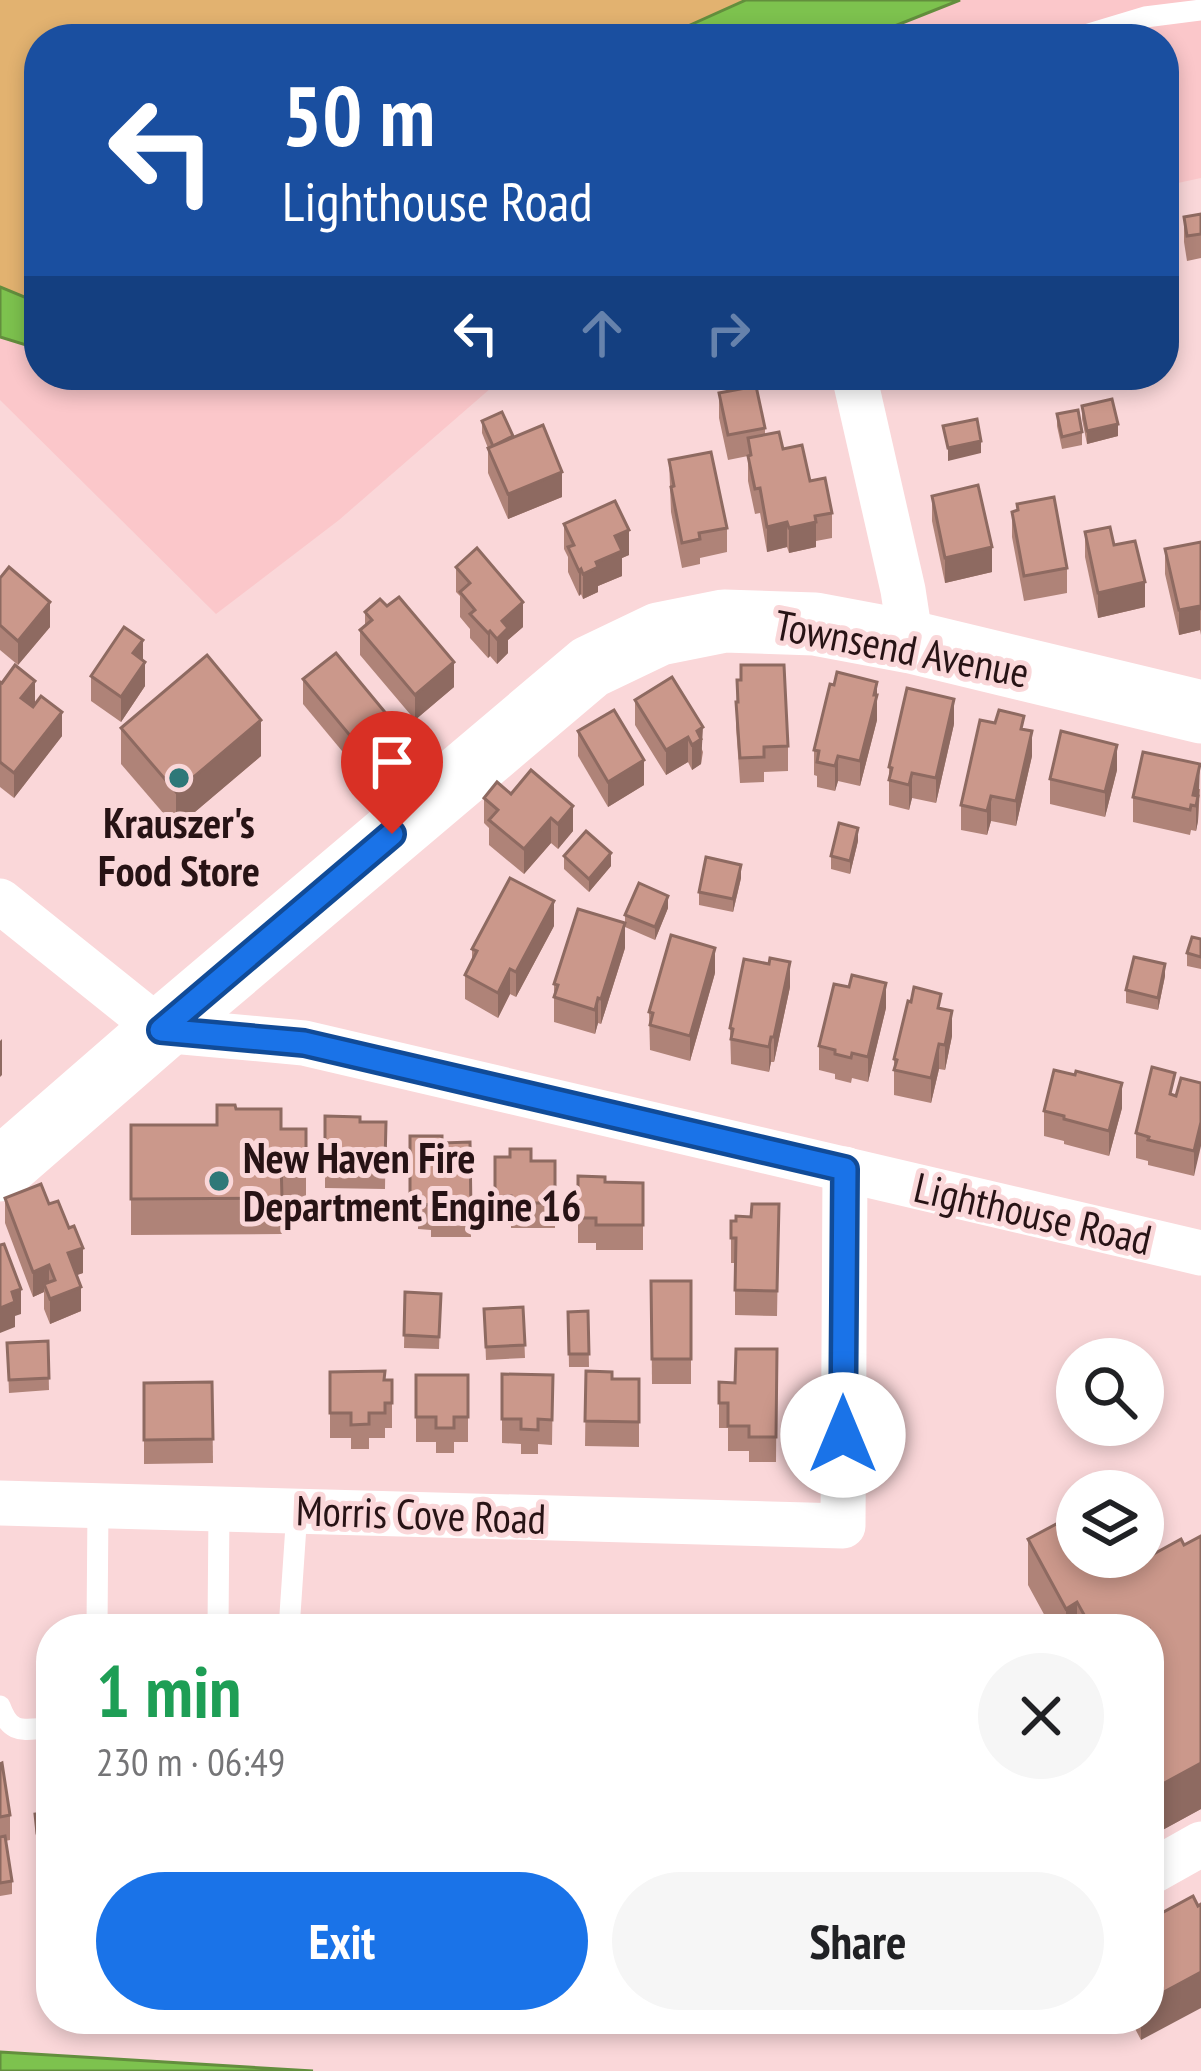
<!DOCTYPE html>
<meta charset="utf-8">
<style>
:root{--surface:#fff;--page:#f6f6f6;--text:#202124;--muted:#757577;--accent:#1a73e8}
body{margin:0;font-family:"PT Sans Narrow",sans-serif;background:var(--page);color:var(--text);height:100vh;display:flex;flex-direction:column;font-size:45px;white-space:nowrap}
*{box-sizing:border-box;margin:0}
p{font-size:39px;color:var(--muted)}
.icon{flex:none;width:66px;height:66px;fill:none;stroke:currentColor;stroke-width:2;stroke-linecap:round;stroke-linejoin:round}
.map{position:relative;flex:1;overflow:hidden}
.side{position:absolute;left:36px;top:1614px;width:1128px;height:420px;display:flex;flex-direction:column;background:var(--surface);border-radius:48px;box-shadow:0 6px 18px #0003}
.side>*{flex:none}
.banner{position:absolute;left:24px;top:24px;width:1155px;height:366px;border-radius:48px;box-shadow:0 6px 18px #0003;background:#1a4fa0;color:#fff;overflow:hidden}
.fabs{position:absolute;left:1056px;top:1338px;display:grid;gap:24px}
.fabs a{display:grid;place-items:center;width:108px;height:108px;border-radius:50%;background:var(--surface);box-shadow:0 6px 18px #0003;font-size:60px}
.pin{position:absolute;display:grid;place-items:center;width:102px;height:102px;color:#fff;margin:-123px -51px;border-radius:50% 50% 50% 0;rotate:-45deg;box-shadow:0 0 12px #0007}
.pin .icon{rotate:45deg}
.me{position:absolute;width:132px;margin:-66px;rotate:0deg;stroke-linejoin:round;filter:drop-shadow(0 0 9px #0008)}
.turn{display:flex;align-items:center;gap:42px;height:252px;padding:0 60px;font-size:54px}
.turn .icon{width:156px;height:156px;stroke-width:2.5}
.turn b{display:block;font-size:84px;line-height:102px}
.lanes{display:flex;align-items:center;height:114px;padding:0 60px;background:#0003;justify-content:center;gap:60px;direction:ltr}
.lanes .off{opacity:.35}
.round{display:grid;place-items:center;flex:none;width:126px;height:126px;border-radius:63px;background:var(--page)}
.headline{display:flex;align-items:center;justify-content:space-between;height:204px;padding:0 60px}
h1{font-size:72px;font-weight:600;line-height:90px;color:#1e9e55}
.action{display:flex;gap:24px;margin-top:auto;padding:24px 60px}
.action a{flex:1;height:138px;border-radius:72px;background:var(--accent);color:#fff;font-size:48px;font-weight:600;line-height:138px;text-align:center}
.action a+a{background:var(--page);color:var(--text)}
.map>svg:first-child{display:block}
.built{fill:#fbc7ca}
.green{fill:#e2b270}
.water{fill:#7dc24e;stroke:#638e3d;stroke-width:3}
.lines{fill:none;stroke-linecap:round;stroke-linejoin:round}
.lane{stroke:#fff;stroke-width:21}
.street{stroke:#fff;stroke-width:45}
.secondary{stroke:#fff;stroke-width:63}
.wall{fill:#af8378}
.shaded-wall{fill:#8e6a61}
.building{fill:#cb988b;stroke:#8e6a61;stroke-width:3}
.route-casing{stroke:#114b97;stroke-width:30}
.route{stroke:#1a73e8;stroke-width:21}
.poi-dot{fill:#2f7878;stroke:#fad7d9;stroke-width:4.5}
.labels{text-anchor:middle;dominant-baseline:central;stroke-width:10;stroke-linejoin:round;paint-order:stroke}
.street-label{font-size:42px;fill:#271315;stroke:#fad7d9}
.poi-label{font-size:42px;font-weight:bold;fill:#271315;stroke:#fad7d9}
</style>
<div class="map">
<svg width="1201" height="2071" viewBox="0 0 1201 2071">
<rect width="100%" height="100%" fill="#fad7d9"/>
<polygon class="built" points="0,0 1201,0 1201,178 1164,186 1164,39 39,39 39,375 506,375 339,520 216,614 0,400"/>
<polygon class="green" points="0,0 746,0 659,39 39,39 39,303 0,287"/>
<g class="water">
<polygon points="746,0 960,0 862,39 659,39"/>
<polygon points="0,287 39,303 39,349 0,337"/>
<polygon points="0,2052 313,2071 0,2071"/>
</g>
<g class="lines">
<g class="lane">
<polyline points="1072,39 1145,17 1201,10"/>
<polyline points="97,1629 98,1506"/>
<polyline points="218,1629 219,1509"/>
<polyline points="289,1629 297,1511"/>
<path d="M0,1706C11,1736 23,1729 51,1728"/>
</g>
<g class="street">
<polyline points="854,375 903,590 911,642"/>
<polyline points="0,901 161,1030 304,1043 1201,1253"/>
<polyline points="0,1503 843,1526 845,1169"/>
<polyline points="1153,1871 1201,1844"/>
</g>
<polyline class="secondary" points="0,1170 161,1030 590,667 659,634 724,621 815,624 911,642 1201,712"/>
</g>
<g class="wall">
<polygon points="1201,214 1201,258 1187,261 1184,242 1184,217"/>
<polygon points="719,393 765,428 765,435 783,449 810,481 832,513 832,538 816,541 816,547 789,553 787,547 767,552 760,513 755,514 748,481 748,456 728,460 719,418"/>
<polygon points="1082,406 1118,436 1087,444 1082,419"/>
<polygon points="1057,414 1082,432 1082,445 1062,449 1057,426"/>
<polygon points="482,421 513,437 562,497 508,519 488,473 488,448 482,433"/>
<polygon points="669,460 727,528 727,552 700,558 700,564 682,568 671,512"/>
<polygon points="932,496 992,572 945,583 932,521"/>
<polygon points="1017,504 1067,568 1067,593 1024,601 1012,537 1012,512 1017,511"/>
<polygon points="564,524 629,555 622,558 622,576 598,586 598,592 583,599 581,594 579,596 568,572 568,557 564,549"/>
<polygon points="1085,532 1114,545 1145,607 1098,618 1085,557"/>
<polygon points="1201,542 1201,635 1200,630 1179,635 1165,574 1165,549"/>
<polygon points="456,567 523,627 508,640 508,653 497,664 490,656 488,658 470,638 470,629 460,617 460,596 456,592"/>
<polygon points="0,578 50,627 18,665 0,650"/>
<polygon points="365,612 454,687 415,720 360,655 360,630 365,626"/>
<polygon points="143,660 145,686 121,722 91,701 91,676"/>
<polygon points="672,677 703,752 701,764 692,770 688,762 666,775 635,725 635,700"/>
<polygon points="303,679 389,742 357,769 303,704"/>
<polygon points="737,680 788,746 788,771 764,772 764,782 740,783 736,727"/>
<polygon points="0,682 35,705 62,736 14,798 0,787"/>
<polygon points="877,682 877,720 860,786 838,781 835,791 817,787 817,776 814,775 814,750 834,685"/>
<polygon points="954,724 936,803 912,798 909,810 889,805 889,767"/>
<polygon points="121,728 261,756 176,828 121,764"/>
<polygon points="1024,729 1032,756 1016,826 991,821 987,835 961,830 961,805"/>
<polygon points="578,731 644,785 608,807 578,756"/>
<polygon points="1117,770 1105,817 1050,804 1050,779"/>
<polygon points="1200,789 1198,821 1196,831 1191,830 1190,835 1133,822 1133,797"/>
<polygon points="511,794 573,831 558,849 551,843 524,874 489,845 489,828 484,823 484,798"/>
<polygon points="858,841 850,874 831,869 831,856"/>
<polygon points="564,856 611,866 589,892 564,869"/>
<polygon points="741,878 733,912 699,905 699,892"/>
<polygon points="668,908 655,940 625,927 625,915"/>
<polygon points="554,926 516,997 510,994 498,1018 465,999 465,975 472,960 472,949"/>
<polygon points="1201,939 1201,969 1187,966 1187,953"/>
<polygon points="625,948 601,1024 598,1023 595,1034 554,1022 554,984"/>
<polygon points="715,973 690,1061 650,1050 649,1012"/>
<polygon points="1165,976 1158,1010 1126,1003 1126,990"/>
<polygon points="790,987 774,1062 771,1062 769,1072 731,1064 730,1028"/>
<polygon points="886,1008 868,1082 852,1078 851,1083 835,1079 835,1074 819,1070 819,1046"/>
<polygon points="941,1008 952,1036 945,1070 939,1069 931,1103 894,1095 894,1059"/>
<polygon points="1201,1083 1194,1176 1148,1165 1148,1161 1136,1158 1136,1133 1175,1096"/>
<polygon points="1122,1108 1109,1156 1064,1144 1064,1141 1044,1136 1044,1111"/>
<polygon points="236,1109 281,1129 306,1161 306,1197 282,1197 282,1234 131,1235 131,1125 217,1125"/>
<polygon points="325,1116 360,1122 386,1122 385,1189 325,1188"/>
<polygon points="410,1136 442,1143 470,1142 471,1237 431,1237 431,1230 418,1229 418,1222 410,1222"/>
<polygon points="495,1157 531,1161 555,1161 555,1228 511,1228 511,1221 495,1221"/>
<polygon points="578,1176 605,1182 643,1183 643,1250 596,1250 596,1243 578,1243"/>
<polygon points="5,1198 49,1204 83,1273 77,1275 81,1311 50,1324 44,1309 44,1292 33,1297 5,1223"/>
<polygon points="779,1204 777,1316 735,1315 735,1263 731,1263 731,1221 751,1217"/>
<polygon points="651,1281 691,1281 691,1384 652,1384"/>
<polygon points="405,1292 441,1294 439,1349 404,1348"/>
<polygon points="523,1307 525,1358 486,1360 484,1309"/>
<polygon points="588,1311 589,1367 569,1367 568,1312"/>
<polygon points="48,1341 49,1390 9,1393 7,1343"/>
<polygon points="777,1349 776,1462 749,1462 749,1451 728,1451 728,1428 719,1428 719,1382 735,1383"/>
<polygon points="586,1371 612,1379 639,1379 639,1447 585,1446"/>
<polygon points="330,1372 392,1380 392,1428 385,1428 385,1438 369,1438 369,1449 351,1449 351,1438 330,1438"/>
<polygon points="502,1374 553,1375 552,1445 538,1444 538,1454 521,1454 521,1444 502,1443"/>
<polygon points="416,1375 468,1375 468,1442 454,1442 454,1453 436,1453 436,1442 416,1442"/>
<polygon points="212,1382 213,1463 144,1464 144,1383"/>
<polygon points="1201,1536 1201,1809 1157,1833 1149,1821 1149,1629 1052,1629 1028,1585 1028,1539 1130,1567 1184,1545"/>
<polygon points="0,1764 10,1815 10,1840 5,1841 12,1881 12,1894 0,1896"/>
<polygon points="51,1796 51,1856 37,1858 35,1814 42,1813 42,1797"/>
<polygon points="1198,1906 1141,2040 1130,2019 1149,2019"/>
</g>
<g class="shaded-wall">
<polygon points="1118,424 1118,436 1087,444 1087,431"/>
<polygon points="981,441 981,453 948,461 948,448"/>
<polygon points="562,472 562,497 508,519 508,494"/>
<polygon points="787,522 787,547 767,552 767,527"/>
<polygon points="816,522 816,547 789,553 789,528"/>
<polygon points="629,530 629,555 622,558 622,576 598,586 598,592 583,599 583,574 615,536"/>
<polygon points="992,547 992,572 945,583 945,558"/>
<polygon points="581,569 581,594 579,596 579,571"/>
<polygon points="1145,582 1145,607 1098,618 1098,593"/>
<polygon points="50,602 50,627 18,665 18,641"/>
<polygon points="523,602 523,627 508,640 508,653 497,664 497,639 502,621"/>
<polygon points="1200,606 1200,630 1179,635 1179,610"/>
<polygon points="490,631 490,656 488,658 488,633"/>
<polygon points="143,640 143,664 133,653"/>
<polygon points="145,662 145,686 121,722 121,697"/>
<polygon points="454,662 454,687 415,720 415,695"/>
<polygon points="35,681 35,706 21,723 21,698"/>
<polygon points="877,682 877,720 860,786 860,761"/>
<polygon points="954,699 954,724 936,803 936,778"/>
<polygon points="62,712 62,736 14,798 14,773"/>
<polygon points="389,717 389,742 357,769 357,744"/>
<polygon points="261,720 261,756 176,828 176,792"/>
<polygon points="703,727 701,764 692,770 692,745 697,731"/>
<polygon points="1032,731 1032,756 1016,826 1016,801"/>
<polygon points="688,737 688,762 666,775 666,750"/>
<polygon points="1117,745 1117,770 1105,817 1105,792"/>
<polygon points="838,756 838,781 835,791 835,766"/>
<polygon points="644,760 644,785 608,807 608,782"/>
<polygon points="1200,764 1198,821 1196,831 1196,806 1193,795"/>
<polygon points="912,773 912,798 909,810 909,785"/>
<polygon points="991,796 991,821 987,835 987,811"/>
<polygon points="573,806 573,831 558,849 558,824"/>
<polygon points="551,818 551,843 524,874 524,849"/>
<polygon points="858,828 858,841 850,874 850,861"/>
<polygon points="611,853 611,866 589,892 589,879"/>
<polygon points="741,865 741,878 733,912 733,899"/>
<polygon points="668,896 668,908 655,940 655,927"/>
<polygon points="554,901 554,926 516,997 516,972"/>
<polygon points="625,923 625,948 601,1024 601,999"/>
<polygon points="715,948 715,973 690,1061 690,1036"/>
<polygon points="790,962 790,987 774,1062 774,1037"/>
<polygon points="1165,964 1165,976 1158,1010 1158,998"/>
<polygon points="510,969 510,994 498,1018 498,993"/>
<polygon points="886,983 886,1008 868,1082 868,1057"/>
<polygon points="598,998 598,1023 595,1034 595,1010"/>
<polygon points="952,1011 952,1036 945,1070 945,1045"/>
<polygon points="771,1037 771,1062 769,1072 769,1047"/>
<polygon points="2,1039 2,1075 0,1077 0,1041"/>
<polygon points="939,1044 939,1069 931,1103 931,1078"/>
<polygon points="1122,1083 1122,1108 1109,1156 1109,1131"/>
<polygon points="1201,1122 1201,1146 1194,1176 1194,1151"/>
<polygon points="83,1248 83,1273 68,1278 68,1253"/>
<polygon points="49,1265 49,1290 44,1284 44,1292 33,1297 33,1272"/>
<polygon points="81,1287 81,1311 50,1324 50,1299"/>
<polygon points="21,1289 21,1314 15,1316 15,1327 0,1333 0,1308 12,1292"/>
<polygon points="1077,1602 1077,1629 1066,1629 1066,1609"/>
<polygon points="1201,1763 1201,1809 1157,1833 1157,1787"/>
<polygon points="1201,1972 1201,2008 1141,2040 1141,2019 1149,2019 1149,2000"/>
</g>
<g class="building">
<polygon points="1201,214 1201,234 1187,236 1184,217"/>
<polygon points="756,386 765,428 728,435 719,393"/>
<polygon points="1112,399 1118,424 1087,431 1082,406"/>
<polygon points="1078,410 1082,432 1062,437 1057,414"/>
<polygon points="502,412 513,436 493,446 482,421"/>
<polygon points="977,419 981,441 948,448 943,426"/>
<polygon points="543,425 562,472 508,494 488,448"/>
<polygon points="779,432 783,449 802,445 810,481 825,478 832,513 815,516 816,522 789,528 787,522 767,527 760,488 755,489 748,456 751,455 748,438"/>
<polygon points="711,452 727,528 699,533 700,539 682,543 671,487 674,486 669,460"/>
<polygon points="978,485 992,547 945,558 932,496"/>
<polygon points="1054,497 1067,568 1024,576 1012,512 1018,510 1017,504"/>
<polygon points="615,501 629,530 615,536 622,551 596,562 598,567 583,574 581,569 579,571 568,547 574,545 564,524"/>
<polygon points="1110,527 1114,545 1135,541 1145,582 1098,593 1085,532"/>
<polygon points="1201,542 1201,610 1200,606 1179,610 1165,549"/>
<polygon points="477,548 523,602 502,621 508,628 497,639 490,631 488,633 470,614 475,610 460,592 470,583 456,567"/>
<polygon points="9,567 50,602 18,641 0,625 0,578"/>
<polygon points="399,597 454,662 415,695 360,630 372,620 365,612 380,599 387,606"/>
<polygon points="124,627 143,640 133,653 145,662 121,697 91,676"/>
<polygon points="336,653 389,717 357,744 303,679"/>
<polygon points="207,655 261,720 176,792 121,728"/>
<polygon points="15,665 35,681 21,698 33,707 41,696 62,712 14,773 0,762 0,682 2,683"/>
<polygon points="741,665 784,665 788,746 764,747 764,757 740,758 736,702 738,702 737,680 741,680"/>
<polygon points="837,672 877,682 874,695 877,695 860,761 838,756 835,766 817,762 819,751 814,750 830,684 834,685"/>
<polygon points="672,677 703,727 697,731 701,739 692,745 688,737 666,750 635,700"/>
<polygon points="907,688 954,699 936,778 912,773 909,785 889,780 892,768 889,767"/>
<polygon points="614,710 644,760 608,782 578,731"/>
<polygon points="999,710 1024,716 1021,729 1032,731 1016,801 991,796 987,811 961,805 980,720 995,723"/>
<polygon points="1061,731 1117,745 1105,792 1050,779"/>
<polygon points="1143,752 1200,764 1193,795 1198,796 1196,806 1191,805 1190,810 1133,797"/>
<polygon points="531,770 573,806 558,824 551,818 524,849 489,820 498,810 484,798 497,782 511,794"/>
<polygon points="839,823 858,828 850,861 831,856"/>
<polygon points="586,831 611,853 589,879 564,856"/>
<polygon points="706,857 741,865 733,899 699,892"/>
<polygon points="510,878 554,901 516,972 510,969 498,993 465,975 477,951 472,949"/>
<polygon points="639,883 668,896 655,927 625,915"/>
<polygon points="578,909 625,923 601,999 598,998 595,1010 554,997 558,985 554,984"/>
<polygon points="671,935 715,948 690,1036 650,1025 653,1013 649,1012"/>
<polygon points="1192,937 1201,939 1201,957 1187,953"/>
<polygon points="1134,957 1165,964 1158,998 1126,990"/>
<polygon points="770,958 790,962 774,1037 771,1037 769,1047 731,1039 733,1029 730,1028 744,959 769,964"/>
<polygon points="852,975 886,983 868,1057 852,1053 851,1058 835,1054 835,1050 819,1046 834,984 849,987"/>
<polygon points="914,987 941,994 938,1008 952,1011 945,1045 939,1044 931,1078 894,1070 897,1060 894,1059 908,1001 911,1002"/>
<polygon points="1152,1067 1175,1073 1170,1094 1176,1096 1181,1078 1201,1083 1201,1122 1194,1151 1148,1140 1149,1137 1136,1133"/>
<polygon points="1054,1070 1075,1075 1076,1071 1122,1083 1109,1131 1064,1119 1064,1116 1044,1111"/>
<polygon points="217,1105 235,1105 236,1109 281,1109 281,1129 306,1129 306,1161 281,1161 282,1198 131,1199 131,1125 217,1125"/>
<polygon points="325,1116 360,1117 360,1122 386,1122 385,1164 325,1164"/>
<polygon points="410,1136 442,1136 442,1143 470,1142 471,1212 431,1212 431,1205 418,1204 418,1197 410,1197"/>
<polygon points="510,1149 531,1149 531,1161 555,1161 555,1203 511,1203 511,1196 495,1197 495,1157 510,1157"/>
<polygon points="578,1176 605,1177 605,1182 643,1183 643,1225 596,1225 596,1218 578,1218"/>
<polygon points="41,1184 49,1204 58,1201 69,1228 74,1226 83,1248 68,1253 81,1287 50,1299 44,1284 55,1280 49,1265 33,1272 5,1198"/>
<polygon points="752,1204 779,1204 777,1291 735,1290 736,1238 731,1238 731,1221 736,1221 736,1216 751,1217"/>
<polygon points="4,1244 21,1289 12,1292 15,1302 0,1308 0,1245"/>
<polygon points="651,1281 691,1281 691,1359 652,1359"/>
<polygon points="405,1292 441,1294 439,1337 404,1335"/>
<polygon points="523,1307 525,1345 486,1347 484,1309"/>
<polygon points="588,1311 589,1354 569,1354 568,1312"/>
<polygon points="48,1341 49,1378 9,1380 7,1343"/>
<polygon points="736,1349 777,1349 776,1437 749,1437 749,1426 728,1426 728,1403 719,1403 719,1382 735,1383"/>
<polygon points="385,1371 384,1380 392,1380 392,1403 385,1403 385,1413 369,1413 369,1424 351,1425 351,1413 330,1413 330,1372"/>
<polygon points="586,1371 612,1372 612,1379 639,1379 639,1422 585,1421"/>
<polygon points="502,1374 553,1375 552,1420 538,1419 538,1430 521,1429 521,1419 502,1419"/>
<polygon points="416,1375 468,1375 468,1417 454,1417 454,1428 436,1428 436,1417 416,1417"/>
<polygon points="212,1382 213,1439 144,1440 144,1383"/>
<polygon points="1077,1513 1077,1557 1125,1557 1130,1567 1181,1539 1184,1545 1201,1536 1201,1763 1157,1787 1149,1775 1149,1629 1092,1629 1077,1602 1066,1609 1028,1539"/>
<polygon points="2,1763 10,1815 0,1817 0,1764"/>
<polygon points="51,1796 51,1832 37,1833 35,1814 44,1813 42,1797"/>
<polygon points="5,1836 12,1881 0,1883 0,1837"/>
<polygon points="1193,1896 1198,1906 1201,1904 1201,1972 1149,2000 1149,1920"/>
</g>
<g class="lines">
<defs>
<polyline id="route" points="392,834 161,1030 304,1043 845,1169 843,1435"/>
</defs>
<use href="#route" class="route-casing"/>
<use href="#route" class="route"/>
</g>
<g class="poi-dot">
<circle cx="179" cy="778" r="12"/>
<circle cx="219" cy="1181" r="12"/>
</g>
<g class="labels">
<g class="street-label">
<text transform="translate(902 648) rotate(11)">Townsend Avenue</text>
<text transform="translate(1033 1213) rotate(13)">Lighthouse Road</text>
<text transform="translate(421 1514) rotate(2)">Morris Cove Road</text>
</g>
<g class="poi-label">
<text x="179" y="822">Krauszer's<tspan x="179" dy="48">Food Store</tspan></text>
<text x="243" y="1157" text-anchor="start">New Haven Fire<tspan x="243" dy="48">Department Engine 16</tspan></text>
</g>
</g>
</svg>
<div class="fabs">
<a><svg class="icon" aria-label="search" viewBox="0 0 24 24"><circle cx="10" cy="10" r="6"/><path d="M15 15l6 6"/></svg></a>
<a><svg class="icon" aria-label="layers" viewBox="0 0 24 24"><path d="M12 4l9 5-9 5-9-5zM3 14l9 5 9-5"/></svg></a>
</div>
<div class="pin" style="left:392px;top:834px;background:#d93025"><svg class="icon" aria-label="arrive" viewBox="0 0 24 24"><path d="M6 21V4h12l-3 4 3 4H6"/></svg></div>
<svg class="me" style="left:843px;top:1435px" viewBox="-20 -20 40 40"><circle r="19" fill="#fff"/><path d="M0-13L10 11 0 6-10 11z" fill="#1a73e8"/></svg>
<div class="banner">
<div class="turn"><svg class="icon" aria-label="left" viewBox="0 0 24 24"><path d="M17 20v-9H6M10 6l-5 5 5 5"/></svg><div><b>50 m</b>Lighthouse Road</div></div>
<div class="lanes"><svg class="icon" aria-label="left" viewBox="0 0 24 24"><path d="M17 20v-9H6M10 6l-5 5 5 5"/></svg><svg class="icon off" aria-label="ahead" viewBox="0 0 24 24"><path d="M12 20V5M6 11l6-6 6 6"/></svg><svg class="icon off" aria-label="right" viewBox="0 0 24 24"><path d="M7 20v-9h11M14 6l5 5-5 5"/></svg></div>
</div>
<section class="side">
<div class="headline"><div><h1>1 min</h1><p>230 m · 06:49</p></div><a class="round"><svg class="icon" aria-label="close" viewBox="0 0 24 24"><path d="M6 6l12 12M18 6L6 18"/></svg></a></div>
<div class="action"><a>Exit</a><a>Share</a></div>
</section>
</div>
